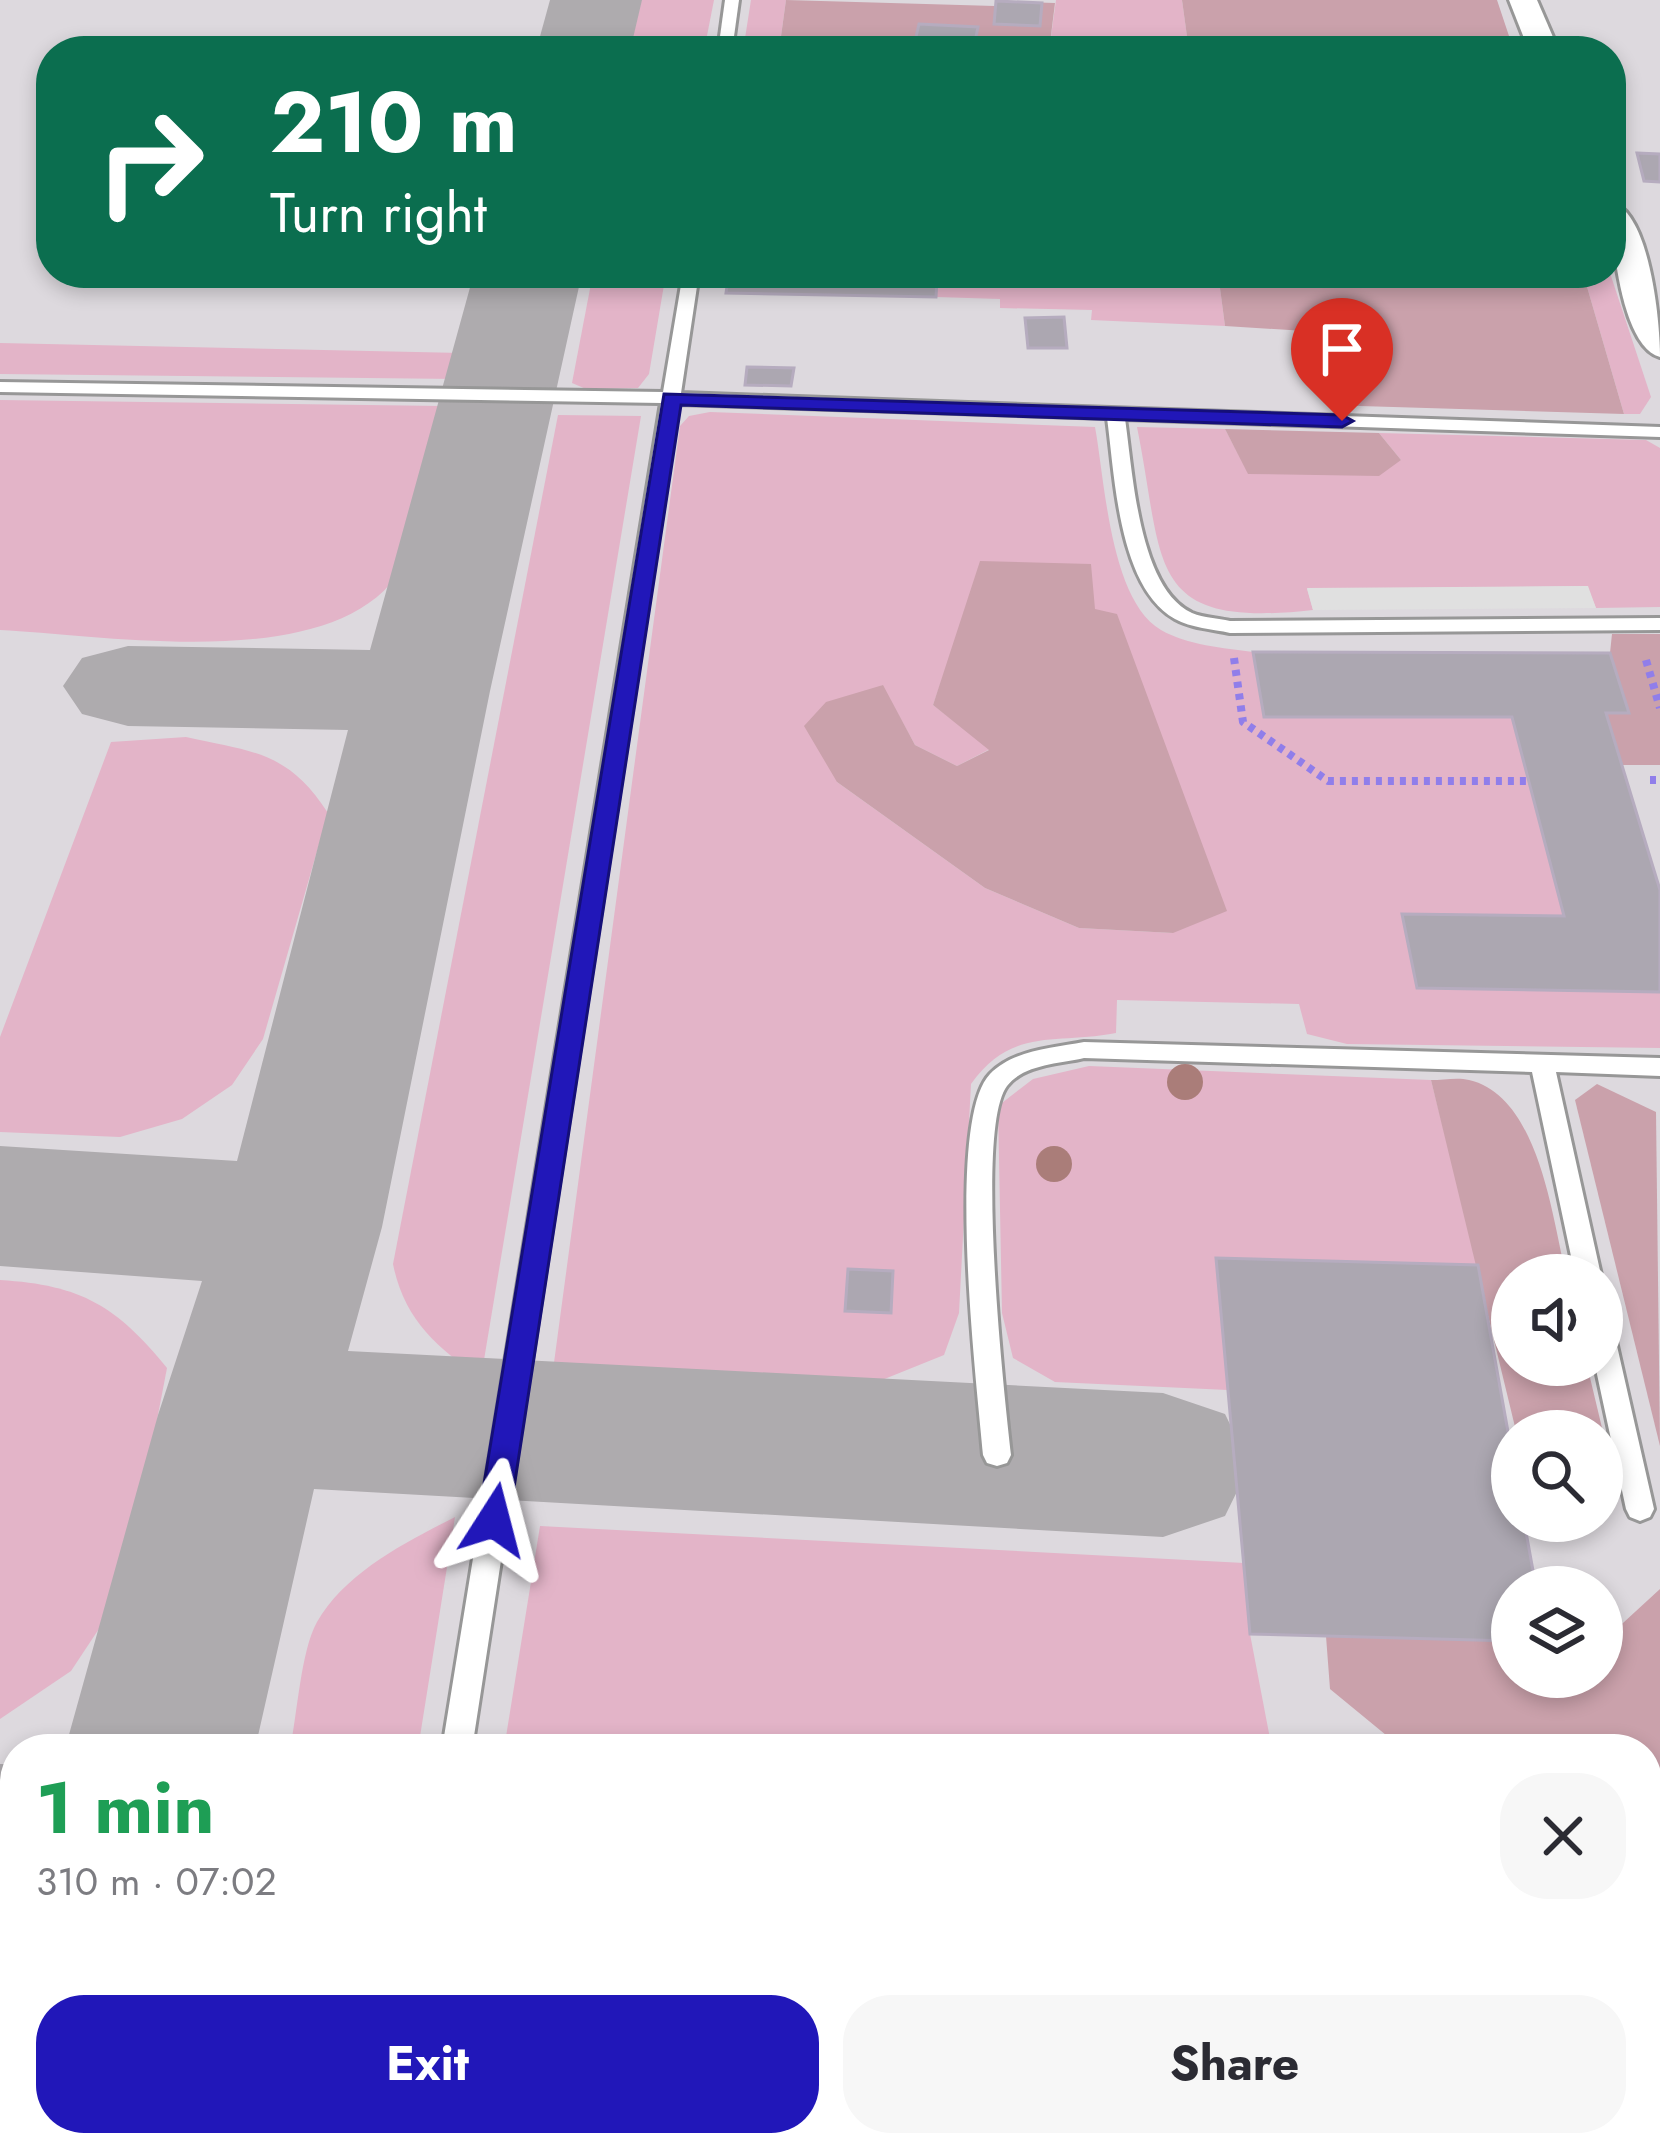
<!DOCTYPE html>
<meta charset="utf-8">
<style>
:root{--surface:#fff;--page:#f7f7f7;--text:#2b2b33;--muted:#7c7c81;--accent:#2117b9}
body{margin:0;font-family:Jost,sans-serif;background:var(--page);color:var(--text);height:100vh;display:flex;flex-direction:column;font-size:45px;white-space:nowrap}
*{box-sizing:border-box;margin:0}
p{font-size:39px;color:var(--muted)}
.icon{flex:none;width:66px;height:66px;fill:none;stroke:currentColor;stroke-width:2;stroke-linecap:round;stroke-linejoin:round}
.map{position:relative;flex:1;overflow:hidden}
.side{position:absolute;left:0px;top:1734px;width:1662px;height:423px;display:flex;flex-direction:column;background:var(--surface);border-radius:48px 48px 0 0;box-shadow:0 6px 18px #0003}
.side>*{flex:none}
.top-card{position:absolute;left:36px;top:36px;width:1590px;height:252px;border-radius:48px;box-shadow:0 6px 18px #0003;background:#0b6e4f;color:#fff;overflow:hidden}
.controls{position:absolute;left:1491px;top:1254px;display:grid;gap:24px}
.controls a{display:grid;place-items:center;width:132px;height:132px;border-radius:50%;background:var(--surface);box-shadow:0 6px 18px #0003;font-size:60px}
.pin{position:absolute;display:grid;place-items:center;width:102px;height:102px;color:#fff;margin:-123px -51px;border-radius:50% 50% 50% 0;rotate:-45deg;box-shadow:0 0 12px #0007}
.pin .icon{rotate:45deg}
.me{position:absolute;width:132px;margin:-66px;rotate:9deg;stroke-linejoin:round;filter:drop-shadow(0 0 9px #0008)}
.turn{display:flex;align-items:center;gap:42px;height:252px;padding:0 36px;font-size:54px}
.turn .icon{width:156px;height:156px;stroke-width:2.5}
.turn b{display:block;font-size:84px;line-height:102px}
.round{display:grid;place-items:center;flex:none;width:126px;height:126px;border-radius:48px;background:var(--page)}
.overview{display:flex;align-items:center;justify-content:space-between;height:204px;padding:0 36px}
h1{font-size:72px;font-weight:700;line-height:90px;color:#1e9e55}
.button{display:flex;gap:24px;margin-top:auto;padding:24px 36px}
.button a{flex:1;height:138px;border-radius:48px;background:var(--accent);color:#fff;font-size:48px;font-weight:700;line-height:138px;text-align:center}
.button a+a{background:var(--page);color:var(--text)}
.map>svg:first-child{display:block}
.airport{fill:#ddd9de;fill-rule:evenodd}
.grass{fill:#e3b4c8;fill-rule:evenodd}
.forest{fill:#caa1ab}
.parking{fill:#e0e0e0}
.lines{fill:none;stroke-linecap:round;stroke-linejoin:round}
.taxiway{fill:#aeabae;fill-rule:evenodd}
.building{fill:#aca7b1;stroke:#b6acbf;stroke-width:3}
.lane-casing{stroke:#979797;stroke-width:6}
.street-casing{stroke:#979797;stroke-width:6}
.path{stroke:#907eea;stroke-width:8;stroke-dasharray:6 6;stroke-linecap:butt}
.lane{fill:#fff;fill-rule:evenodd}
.street{fill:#fff;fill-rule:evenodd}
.tree{fill:#aa7d79}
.route{fill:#2117b9;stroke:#150f78;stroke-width:3}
</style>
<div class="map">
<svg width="1660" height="2156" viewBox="0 0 1660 2156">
<rect width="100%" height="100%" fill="#ede8ef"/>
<path class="airport" d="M0,0H1660V2156H0ZM51,51H1611V273H51ZM1512,1275H1602V1365H1512ZM1512,1431H1602V1521H1512ZM1512,1587H1602V1677H1512ZM15,1749H1647V2142H15Z"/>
<g class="grass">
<polygon points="638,0 714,0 704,51 627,51"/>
<polygon points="751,0 786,0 779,51 743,51"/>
<polygon points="1056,0 1182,0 1189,51 1049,51"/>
<polygon points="593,273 666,273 649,374 638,388 586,389 572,383"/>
<polygon points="913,273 1218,273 1225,326 1091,320 1092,310 1000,308 1000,299 936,297 936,280 913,280"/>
<polygon points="1583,273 1610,273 1651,397 1640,414 1624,414"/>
<polygon points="0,343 462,353 458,379 0,374"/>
<path d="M0,400L442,406L402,568C337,676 109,635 0,630Z"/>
<path d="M710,412L1095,427C1105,481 1110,600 1161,630C1187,645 1224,648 1253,652L1264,717H1512L1564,916L1403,914L1417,988L1660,992V1048L1347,1044L1307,1034L1299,1004L1117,1000L1116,1033C1056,1045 1012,1026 971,1084L959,1313L944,1355L877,1382L601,1386L553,1370L680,426L689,416ZM947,665L1173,933L1079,928L985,888L837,782L882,685L915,745L957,766L990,749L933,705Z"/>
<path d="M558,415L641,416L481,1378C436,1347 404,1319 393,1264Z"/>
<path d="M1137,427L1225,429L1249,474L1401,460L1379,433L1646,440L1660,448V607L1596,608L1587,586L1307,589L1313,610C1144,629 1165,565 1137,427Z"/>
<path d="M186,737C253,752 288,751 328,813L263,1039L232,1085L182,1119L120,1137L0,1132V1037L111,742Z"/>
<polygon points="1089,1066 1431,1080 1478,1265 1217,1258 1228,1390 1055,1382 1013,1358 1002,1313 998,1106 1033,1079"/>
<path d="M0,1280C82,1285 116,1306 167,1368L124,1591L71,1671L0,1719Z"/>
<path d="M455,1517L418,1749H290C297,1716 301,1650 317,1622C346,1572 406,1542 455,1517Z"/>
<polygon points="540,1526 1244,1563 1250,1634 1272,1749 504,1749"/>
<polygon points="1647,2057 1660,2063 1660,2156 438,2156 441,2142 1647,2142"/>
<polygon points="211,2142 353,2142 351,2156 213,2156"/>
</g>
<g class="forest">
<polygon points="786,0 995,6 996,1 1055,3 1049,51 779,51"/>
<polygon points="1182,0 1497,0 1514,51 1189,51"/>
<polygon points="1218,273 1583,273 1624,414 1327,405 1305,331 1225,326"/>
<polygon points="1225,429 1379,433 1401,460 1379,476 1248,474"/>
<polygon points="980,561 1091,564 1095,609 1117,614 1227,911 1173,933 1079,928 985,888 837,782 804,726 826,702 883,685 915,745 957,766 989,750 933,705"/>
<polygon points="1612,634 1660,634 1660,765 1622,765 1606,713 1629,712 1610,653"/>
<path d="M1431,1080C1443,1080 1458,1077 1469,1080C1539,1096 1552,1217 1566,1275H1512V1365H1587L1613,1474H1602V1431H1516Z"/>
<polygon points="1597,1084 1656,1112 1660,1446 1575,1100"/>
<polygon points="1660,1589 1660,1815 1647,1813 1647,1749 1403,1749 1330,1689 1326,1636 1512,1641 1512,1677 1602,1677 1602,1635 1611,1634"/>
</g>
<polygon class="parking" points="1588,586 1596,608 1313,610 1307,588"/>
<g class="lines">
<g class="taxiway">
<polygon points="550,0 642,0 630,51 536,51"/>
<polygon points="474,273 582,273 490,691 382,1227 348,1351 1163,1393 1225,1414 1250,1465 1225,1516 1163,1537 314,1489 255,1749 65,1749 158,1415 202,1281 0,1266 0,1146 237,1161 348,730 128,726 82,714 63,686 82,658 128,646 370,650"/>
<rect x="0" y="1764" width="15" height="182"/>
<polygon points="15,2055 15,2142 170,2142 167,2156 0,2156 0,2062"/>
</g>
</g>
<g class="building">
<polygon points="996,1 1042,3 1040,26 994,24"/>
<polygon points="919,24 978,27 973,51 913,50"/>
<polygon points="1637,153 1660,154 1660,182 1644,181"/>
<polygon points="729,273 937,280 936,297 726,293"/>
<polygon points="770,273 913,273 913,280"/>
<polygon points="1064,317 1067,348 1028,348 1025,318"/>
<polygon points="747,367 794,368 791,386 745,385"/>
<polygon points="1253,652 1610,653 1629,713 1606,713 1660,890 1660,992 1417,988 1402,914 1564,916 1512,717 1264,717"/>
<polygon points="1216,1258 1478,1265 1512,1454 1512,1521 1524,1521 1536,1587 1512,1587 1512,1641 1250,1634"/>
<polygon points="848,1269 893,1271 891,1313 845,1311"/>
</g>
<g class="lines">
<defs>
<g id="lane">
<polygon points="725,0 739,0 732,51 718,51"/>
<path d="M683,273H699L681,393L1660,427V437L1125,419C1133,471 1138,588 1192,613C1204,618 1218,618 1230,621L1660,618V630L1230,633C1213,629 1191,628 1175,619C1118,587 1115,476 1107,418L679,404L472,1749H442L661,403L0,392V382L663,392Z"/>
<path d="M1084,1042L1660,1058V1076L1556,1072L1601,1275H1575L1532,1072L1084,1058C1059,1064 1024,1064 1007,1086C975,1128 1004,1393 1011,1455L1007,1463L997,1466L987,1463L983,1455C977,1385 945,1121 990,1074C1013,1050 1053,1048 1084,1042Z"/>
<polygon points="1602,1327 1611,1330 1615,1337 1654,1509 1650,1517 1640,1521 1630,1517 1626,1509 1595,1365 1602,1365"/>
<polygon points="376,2142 410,2142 408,2156 374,2156"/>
</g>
<g id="street">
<polygon points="1509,0 1537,0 1559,51 1529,51"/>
<path d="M1611,202C1650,212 1660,322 1660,357C1621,347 1611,237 1611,202Z"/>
</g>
</defs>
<use href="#lane" class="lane-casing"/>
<use href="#street" class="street-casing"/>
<g class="path">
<polyline points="1234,658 1243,722 1328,781 1528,781"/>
<polyline points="1646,660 1660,708"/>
<polyline points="1650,780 1660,780"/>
</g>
<use href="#lane" class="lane"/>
<use href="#street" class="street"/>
</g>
<g class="tree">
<circle cx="1185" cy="1082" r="18"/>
<circle cx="1054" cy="1164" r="18"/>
</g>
<polygon class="route" points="664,394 1342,415 1353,421 1342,427 681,405 509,1520 505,1529 482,1529 478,1520"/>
</svg>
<div class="controls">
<a><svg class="icon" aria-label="sound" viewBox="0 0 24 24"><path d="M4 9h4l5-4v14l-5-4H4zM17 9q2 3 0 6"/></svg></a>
<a><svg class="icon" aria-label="search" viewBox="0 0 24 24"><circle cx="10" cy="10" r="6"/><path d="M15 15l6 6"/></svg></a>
<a><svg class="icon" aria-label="layers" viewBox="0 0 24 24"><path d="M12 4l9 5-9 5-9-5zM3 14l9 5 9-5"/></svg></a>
</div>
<div class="pin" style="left:1342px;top:421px;background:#d93025"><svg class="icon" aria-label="arrive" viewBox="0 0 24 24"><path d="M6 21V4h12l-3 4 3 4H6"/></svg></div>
<svg class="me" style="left:494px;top:1520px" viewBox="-20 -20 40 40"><path d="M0-17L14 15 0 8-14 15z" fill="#2117b9" stroke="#fff" stroke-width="4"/></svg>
<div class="top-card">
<div class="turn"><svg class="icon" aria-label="right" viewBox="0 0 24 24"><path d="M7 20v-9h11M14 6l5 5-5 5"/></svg><div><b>210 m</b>Turn right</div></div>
</div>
<section class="side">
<div class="overview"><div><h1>1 min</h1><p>310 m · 07:02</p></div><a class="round"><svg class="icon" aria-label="close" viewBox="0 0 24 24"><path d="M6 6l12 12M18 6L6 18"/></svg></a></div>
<div class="button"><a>Exit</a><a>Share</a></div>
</section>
</div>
